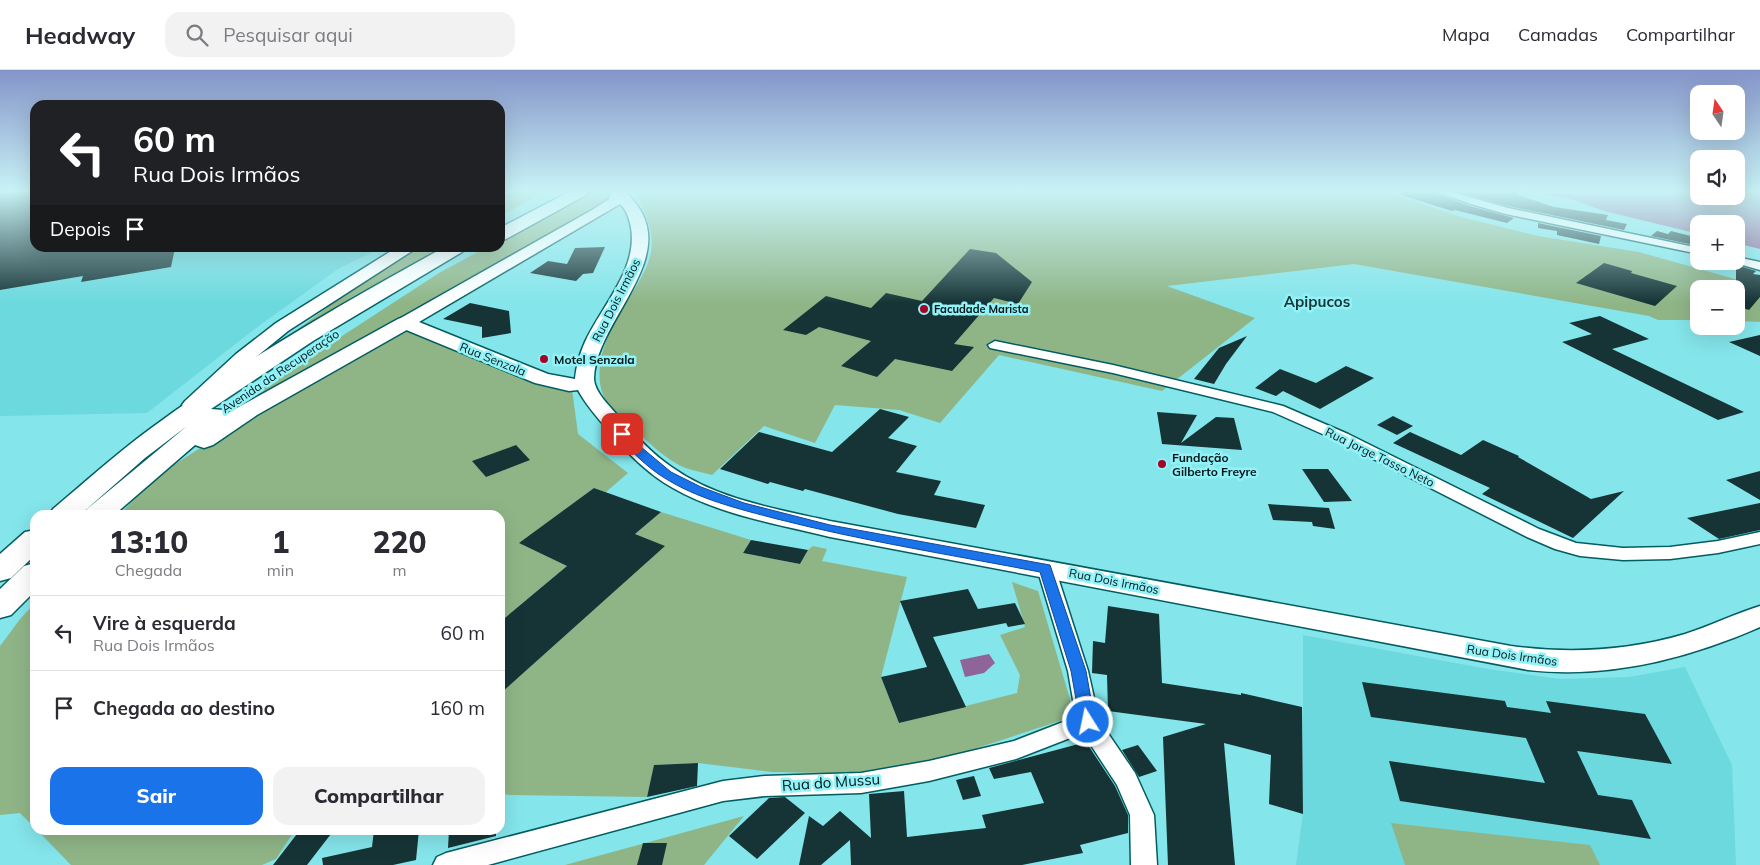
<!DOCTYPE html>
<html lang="pt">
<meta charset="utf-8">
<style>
:root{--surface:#fff;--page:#f2f2f3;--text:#2b2b33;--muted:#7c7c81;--line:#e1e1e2;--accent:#1a73e8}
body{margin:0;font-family:Mulish,sans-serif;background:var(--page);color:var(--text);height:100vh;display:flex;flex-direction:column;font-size:19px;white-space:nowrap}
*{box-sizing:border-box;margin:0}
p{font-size:16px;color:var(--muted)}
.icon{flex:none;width:28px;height:28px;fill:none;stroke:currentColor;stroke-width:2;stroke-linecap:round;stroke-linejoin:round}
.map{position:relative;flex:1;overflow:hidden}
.details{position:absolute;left:30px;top:440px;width:475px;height:325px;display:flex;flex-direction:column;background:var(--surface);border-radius:15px;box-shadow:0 5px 20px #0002}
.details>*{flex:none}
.guide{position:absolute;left:30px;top:30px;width:475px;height:152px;border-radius:15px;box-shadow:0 5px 20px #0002;background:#202124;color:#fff;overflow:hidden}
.needle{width:32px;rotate:347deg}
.controls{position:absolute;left:1690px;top:15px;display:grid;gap:10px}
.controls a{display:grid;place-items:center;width:55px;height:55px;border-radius:10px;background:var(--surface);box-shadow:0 5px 20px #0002;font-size:25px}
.pin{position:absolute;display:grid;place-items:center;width:42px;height:42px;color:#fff;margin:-21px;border-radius:10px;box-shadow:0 2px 8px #0006}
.me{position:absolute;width:55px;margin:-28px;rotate:350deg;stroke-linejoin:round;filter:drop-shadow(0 0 4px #0008)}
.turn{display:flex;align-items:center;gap:18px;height:105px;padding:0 20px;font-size:22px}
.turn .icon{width:65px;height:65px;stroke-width:2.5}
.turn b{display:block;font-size:35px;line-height:42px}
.then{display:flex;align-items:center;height:48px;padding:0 20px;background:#0003;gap:10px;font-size:19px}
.eta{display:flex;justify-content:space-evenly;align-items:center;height:85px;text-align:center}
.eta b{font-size:30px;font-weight:800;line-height:35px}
.cta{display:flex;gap:10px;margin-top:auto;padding:10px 20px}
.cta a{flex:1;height:58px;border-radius:15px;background:var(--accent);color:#fff;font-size:20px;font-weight:800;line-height:58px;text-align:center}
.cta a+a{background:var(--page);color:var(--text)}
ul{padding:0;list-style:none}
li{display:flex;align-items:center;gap:15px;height:75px;padding:0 20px;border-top:1px solid var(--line)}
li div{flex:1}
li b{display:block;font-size:19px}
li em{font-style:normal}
header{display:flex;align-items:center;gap:30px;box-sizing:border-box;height:70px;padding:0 25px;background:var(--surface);border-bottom:1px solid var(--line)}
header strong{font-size:24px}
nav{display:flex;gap:28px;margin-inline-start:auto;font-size:18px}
.search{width:350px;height:45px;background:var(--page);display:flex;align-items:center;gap:12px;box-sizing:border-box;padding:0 18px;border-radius:15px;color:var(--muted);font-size:19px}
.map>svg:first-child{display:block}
.built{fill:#6cd9df}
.green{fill:#8fb587}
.water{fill:#8f6498}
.building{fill:#163436}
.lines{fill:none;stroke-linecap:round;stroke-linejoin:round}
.minor-casing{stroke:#025d61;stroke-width:3}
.secondary-casing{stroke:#025d61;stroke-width:3}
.trunk-casing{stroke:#025d61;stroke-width:3}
.minor{fill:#fff;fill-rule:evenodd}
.secondary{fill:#fff;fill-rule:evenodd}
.trunk{fill:#fff;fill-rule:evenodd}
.route{fill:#1a73e8;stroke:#114b97}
.poi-dot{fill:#a30428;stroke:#92f2f7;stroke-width:2}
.labels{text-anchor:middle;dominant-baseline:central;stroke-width:5;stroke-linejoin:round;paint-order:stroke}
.far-poi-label{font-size:11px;font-weight:bold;fill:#00181a;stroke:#92f2f7;text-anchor:start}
.street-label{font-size:12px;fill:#00181a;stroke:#92f2f7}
.poi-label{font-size:12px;font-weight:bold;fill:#00181a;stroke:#92f2f7;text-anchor:start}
.far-district-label{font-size:15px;font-weight:bold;fill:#173637;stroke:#92f2f7}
.near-street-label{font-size:15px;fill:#00181a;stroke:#92f2f7}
</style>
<header>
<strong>Headway</strong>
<div class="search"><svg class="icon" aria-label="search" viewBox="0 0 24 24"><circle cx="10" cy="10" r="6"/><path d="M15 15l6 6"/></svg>Pesquisar aqui</div>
<nav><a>Mapa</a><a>Camadas</a><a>Compartilhar</a></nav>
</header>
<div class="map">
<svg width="1760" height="795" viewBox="0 0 1760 795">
<rect width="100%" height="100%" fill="#84e5ea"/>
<g class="built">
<polygon points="0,122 35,122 35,178 381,178 338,199 260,255 147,343 0,346"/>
<polygon points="1303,565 1488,599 1560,609 1629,607 1685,597 1732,695 1736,795 1296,795 1303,743"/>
</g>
<g class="green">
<polygon points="509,122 544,122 500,146 500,127"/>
<polygon points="587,122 617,123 598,139 247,334 262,318 439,203 485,178 500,178 500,169"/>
<path d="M638,122H1387L1458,146L1538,166L1639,182L1760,216V252L1736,251V219H1699V250H1658L1649,246L1354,194L1167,216L1255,248L1162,321L999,285L940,353L899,340L835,335L815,373L764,356L712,405C702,402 688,400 679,395C662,386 646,370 632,357C625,351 617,345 612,339C584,308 609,258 628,229C637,215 648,199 651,182C655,162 644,140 636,123Z"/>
<polygon points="415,178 443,178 352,227 262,286 376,201"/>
<polygon points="405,258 572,319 578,364 628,403 606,422 594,418 520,473 567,496 500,552 500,445 119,445 158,405 247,348"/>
<polygon points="661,442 751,470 743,483 800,494 808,480 813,476 827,479 822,491 907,507 881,607 899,653 1017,623 1020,605 1000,565 1025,557 1012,512 1038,521 1075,646 959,684 874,704 772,702 698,693 655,695 647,727 509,725 500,723 500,624 664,476 635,464"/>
<polygon points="35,533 35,758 20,743 0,745 0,576 21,548"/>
<polygon points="744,746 704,795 565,795"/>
<polygon points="1391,753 1590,775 1600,795 1405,795"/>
<polygon points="37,760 295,760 276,789 262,795 71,795"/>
</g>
<g class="water">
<polygon points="1534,122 1699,122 1699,126 1736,126 1736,122 1760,122 1760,179 1736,173 1736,154 1699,154 1699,164 1604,141 1574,130"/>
<polygon points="989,584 995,593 984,603 965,607 960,590"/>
</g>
<g class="building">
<polygon points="0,122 35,122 35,178 175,178 171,197 81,212 83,206 0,220"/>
<polygon points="1401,122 1436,122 1437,124 1470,136 1514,148 1507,153 1455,140 1452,141 1401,125"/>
<polygon points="1458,122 1518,122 1518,125 1554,137 1608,145 1606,150 1627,154 1624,160 1508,136"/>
<polygon points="1538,153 1601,166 1599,174 1557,165 1557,161 1538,158"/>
<polygon points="1657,161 1668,164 1671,161 1699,168 1699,176 1651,166"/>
<polygon points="605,177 593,203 583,204 576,211 530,203 548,191 567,194 575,178"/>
<polygon points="970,179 996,183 1032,212 1018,234 994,228 954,274 974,277 952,301 895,289 877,307 841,296 871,271 819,257 806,265 783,260 826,226 871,238 886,223 922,231"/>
<polygon points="1604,193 1632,201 1631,203 1677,216 1655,236 1576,213"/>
<polygon points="1736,195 1756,201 1753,204 1760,205 1760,227 1749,240 1736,236"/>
<polygon points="470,233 509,241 511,263 482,268 482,257 443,249"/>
<polygon points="1600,246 1649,269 1612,279 1744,342 1718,350 1562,272 1592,264 1569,253"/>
<polygon points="1760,265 1760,286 1729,272"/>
<polygon points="1247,266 1226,294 1214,314 1194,309 1219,278"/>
<polygon points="1346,296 1374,308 1320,339 1283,321 1276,326 1255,318 1280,299 1316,313"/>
<polygon points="880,339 909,347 888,368 917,376 896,402 941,411 934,425 985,435 976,458 898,444 805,419 803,421 770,412 768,414 720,399 759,362 832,382"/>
<polygon points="1157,342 1197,345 1181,373 1216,347 1234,348 1242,380 1162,374"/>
<polygon points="1393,346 1413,356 1397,365 1377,355"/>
<polygon points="1410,362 1461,385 1483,370 1519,386 1518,387 1591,429 1624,421 1573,468 1482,424 1490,418 1393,373"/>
<polygon points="516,375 530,390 486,407 472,391"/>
<polygon points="1302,399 1328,399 1352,431 1324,432"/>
<polygon points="1760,401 1760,430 1726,410"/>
<polygon points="594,418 661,442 635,464 665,476 500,624 500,552 567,496 519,473"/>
<polygon points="1760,433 1760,460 1719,469 1687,448"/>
<polygon points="1268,434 1329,438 1335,459 1313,456 1312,452 1273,450"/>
<polygon points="751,470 808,480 800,494 743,483"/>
<polygon points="968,519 978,539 1015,533 1025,554 1008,557 1006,553 933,567 966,637 899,653 881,607 927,597 900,531"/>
<polygon points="1108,536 1159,544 1162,613 1241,625 1241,623 1302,637 1303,744 1269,734 1271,685 1224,673 1235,795 1168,795 1163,667 1206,654 1108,641 1107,605 1092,603 1093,571 1105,573"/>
<polygon points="1362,612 1505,631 1507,637 1551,643 1546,631 1645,644 1672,694 1577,681 1598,725 1632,730 1651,769 1400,731 1389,691 1545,713 1526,668 1371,647"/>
<polygon points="1086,672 1115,716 1128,745 1128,763 1080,775 1083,783 1022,795 851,795 850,770 821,795 799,795 809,746 823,756 840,741 871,768 869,724 904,721 907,767 986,758 982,745 1044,733 1031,702 994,709 989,698"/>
<polygon points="1138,675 1157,701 1139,707 1122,680"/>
<polygon points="698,693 697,716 647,727 654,695"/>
<polygon points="974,706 981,726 963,730 956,710"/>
<polygon points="785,727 805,743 757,789 729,766 769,728"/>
<polygon points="300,760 334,760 307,795 273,795"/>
<polygon points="374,760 419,760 416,790 393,795 323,795 322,788 372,777"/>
<polygon points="449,760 496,760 496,766 448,778"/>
<polygon points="643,773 667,773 662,795 637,795"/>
</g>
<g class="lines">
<defs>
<g id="minor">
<polygon points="1438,122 1452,122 1508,138 1699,178 1699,184 1506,144 1471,134"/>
<polygon points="1736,187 1760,192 1760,200 1732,192 1736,191"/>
<polygon points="995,271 1113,295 1283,336 1348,364 1539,459 1576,473 1623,478 1670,477 1718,471 1760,462 1760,474 1718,483 1670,489 1623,490 1580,486 1555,479 1527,467 1336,370 1273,342 1113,303 990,278 988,275"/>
<polygon points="1046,492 1053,494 1055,498 1088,601 1099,650 1135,703 1154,745 1157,795 1131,795 1130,745 1117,715 1083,663 1016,689 929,711 861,723 765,726 723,731 488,795 433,795 437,787 446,783 723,711 765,706 861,703 929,691 1014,671 1076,647 1068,601 1037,498 1039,494"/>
</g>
<g id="secondary">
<polygon points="500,122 510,122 508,125 500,127"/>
<path d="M611,122H626C631,128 638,135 642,143C670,196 596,254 594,308C594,322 610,336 618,346C635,365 652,384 673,398C718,430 778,439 830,451L1511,576C1570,584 1627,581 1685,564C1710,556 1734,544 1760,536V557C1687,589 1608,609 1528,600L830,467C778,454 720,445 673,418C648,404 626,382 608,360C597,347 586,335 578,320L569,321L535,313L399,257L396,253L399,249L592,140L609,129ZM620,134C625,138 628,145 630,153C641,196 602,235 585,272C580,283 576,297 575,309L548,304L419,252Z"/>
<polygon points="396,178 414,178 412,181 288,261 250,292 199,339 192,341 185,339 182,335 185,331 236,284 276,253"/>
</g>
<g id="trunk">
<polygon points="569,122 588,122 586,125 506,169 500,170 500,158"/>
<path d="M443,178H465L462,182L313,271L211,339L224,340L226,344L398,249L405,247L412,249L415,253L412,257L257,345L213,375L204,378L195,375L114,445H83L87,439L187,356L145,388L80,445H49L53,439C85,412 116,384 150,359C242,291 343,233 443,178Z"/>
<polygon points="35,460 35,485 11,508 0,511 0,484 25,462"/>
<polygon points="35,493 35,521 11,545 0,548 0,519 24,496"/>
</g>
</defs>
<use href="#minor" class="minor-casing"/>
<use href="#secondary" class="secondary-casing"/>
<use href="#trunk" class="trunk-casing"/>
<use href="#minor" class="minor"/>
<use href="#secondary" class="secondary"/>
<use href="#trunk" class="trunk"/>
</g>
<linearGradient id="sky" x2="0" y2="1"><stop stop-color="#8494c8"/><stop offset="0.52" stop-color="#c8f3f6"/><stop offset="1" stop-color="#c8f3f6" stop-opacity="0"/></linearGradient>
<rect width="1760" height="233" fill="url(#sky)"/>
<path class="route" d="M622,360L626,361L635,372L671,402L701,417L744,433L830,455L1050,495L1086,601L1095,652L1093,656L1088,658L1082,656L1080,652L1071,601L1040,502C952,485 863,471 777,449C739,439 697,429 663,407C647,397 628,379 617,364Z"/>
<g class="poi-dot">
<circle cx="924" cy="239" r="5"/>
<circle cx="544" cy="289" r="5"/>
<circle cx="1162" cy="394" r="5"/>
</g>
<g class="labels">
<g class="far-poi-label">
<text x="934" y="239">Facudade Marista</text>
</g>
<g class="street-label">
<text transform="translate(616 230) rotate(-63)">Rua Dois Irmãos</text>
<text transform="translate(493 289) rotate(22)">Rua Senzala</text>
<text transform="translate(280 301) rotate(-34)">Avenida da Recuperação</text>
<text transform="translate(1380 387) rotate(26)">Rua Jorge Tasso Neto</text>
<text transform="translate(1114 511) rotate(11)">Rua Dois Irmãos</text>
<text transform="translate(1512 585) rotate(8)">Rua Dois Irmãos</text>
</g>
<g class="poi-label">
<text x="554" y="289">Motel Senzala</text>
<text x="1172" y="387">Fundação<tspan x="1172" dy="14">Gilberto Freyre</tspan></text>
</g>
<g class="far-district-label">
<text x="1317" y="231">Apipucos</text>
</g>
<g class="near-street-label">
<text transform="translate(831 712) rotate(-4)">Rua do Mussu</text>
</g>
</g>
</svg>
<div class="controls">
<a><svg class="needle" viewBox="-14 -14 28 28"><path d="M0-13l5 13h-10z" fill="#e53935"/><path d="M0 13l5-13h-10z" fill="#7c7c81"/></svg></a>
<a><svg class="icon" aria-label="sound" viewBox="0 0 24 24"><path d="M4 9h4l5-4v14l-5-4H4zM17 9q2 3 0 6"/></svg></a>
<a>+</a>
<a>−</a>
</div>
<div class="pin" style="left:622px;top:364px;background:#d93025"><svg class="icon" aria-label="arrive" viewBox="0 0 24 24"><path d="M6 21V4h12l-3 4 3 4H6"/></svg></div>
<svg class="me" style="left:1088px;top:652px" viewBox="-20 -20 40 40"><circle r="17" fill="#1a73e8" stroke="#fff" stroke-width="3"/><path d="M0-11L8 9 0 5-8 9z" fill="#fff"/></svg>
<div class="guide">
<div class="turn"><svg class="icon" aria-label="left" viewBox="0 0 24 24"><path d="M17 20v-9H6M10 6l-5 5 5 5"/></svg><div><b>60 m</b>Rua Dois Irmãos</div></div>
<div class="then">Depois<svg class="icon" aria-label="arrive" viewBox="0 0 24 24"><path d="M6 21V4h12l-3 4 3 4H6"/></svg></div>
</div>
<section class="details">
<div class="eta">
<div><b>13:10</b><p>Chegada</p></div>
<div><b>1</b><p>min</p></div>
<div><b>220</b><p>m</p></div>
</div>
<ul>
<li><svg class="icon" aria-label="left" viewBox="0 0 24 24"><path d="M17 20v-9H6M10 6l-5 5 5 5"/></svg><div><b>Vire à esquerda</b><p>Rua Dois Irmãos</p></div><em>60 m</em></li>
<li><svg class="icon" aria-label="arrive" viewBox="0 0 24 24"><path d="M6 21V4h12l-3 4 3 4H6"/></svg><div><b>Chegada ao destino</b></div><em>160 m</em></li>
</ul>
<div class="cta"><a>Sair</a><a>Compartilhar</a></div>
</section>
</div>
